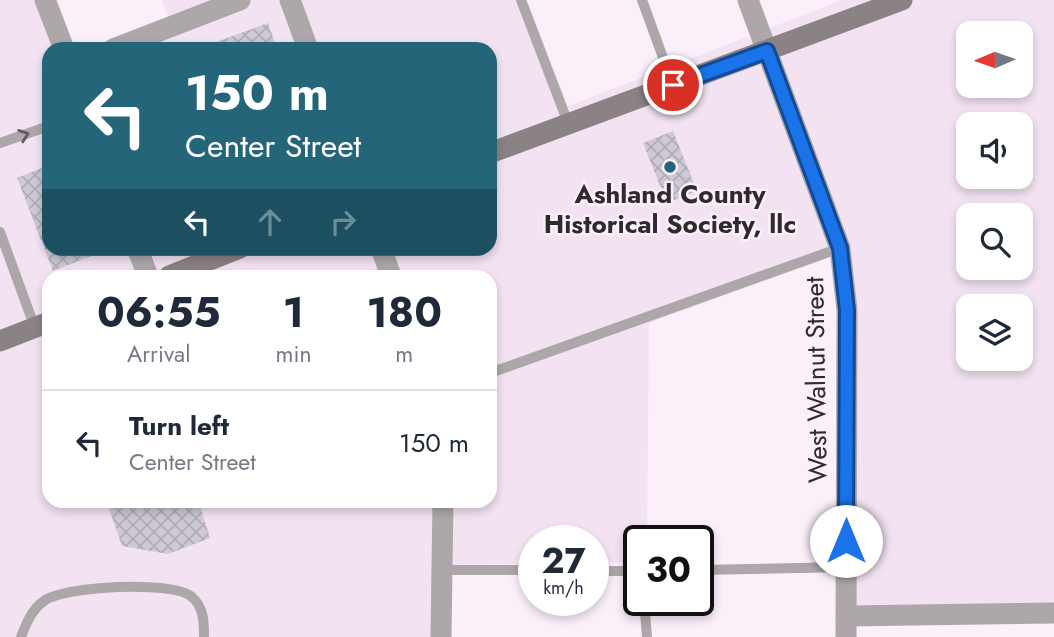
<!DOCTYPE html>
<style>
:root{--surface:#fff;--page:#f6f6f7;--text:#1f2937;--muted:#747a83;--line:#e0e1e3}
body{margin:0;font-family:Jost,sans-serif;background:var(--page);color:var(--text);height:100vh;display:flex;flex-direction:column;font-size:26px;white-space:nowrap}
*{box-sizing:border-box;margin:0}
p{font-size:23px;color:var(--muted)}
.icon{flex:none;width:38px;height:38px;fill:none;stroke:currentColor;stroke-width:2;stroke-linecap:round;stroke-linejoin:round}
.map{position:relative;flex:1;overflow:hidden}
.details{position:absolute;left:42px;top:270px;width:455px;height:238px;display:flex;flex-direction:column;background:var(--surface);border-radius:21px;box-shadow:0 4px 10px #0003}
.details>*{flex:none}
.banner{position:absolute;left:42px;top:42px;width:455px;height:214px;border-radius:21px;box-shadow:0 4px 10px #0003;background:#246579;color:#fff;overflow:hidden}
.needle{width:46px;rotate:268deg}
.fabs{position:absolute;left:956px;top:21px;display:grid;gap:14px}
.fabs a{display:grid;place-items:center;width:77px;height:77px;border-radius:14px;background:var(--surface);box-shadow:0 4px 10px #0003;font-size:35px}
.speed{position:absolute;left:518px;top:525px;display:flex;gap:14px;font-size:35px;font-weight:700;text-align:center}
.speed>*{display:grid;place-content:center;width:91px;height:91px;border-radius:50%;background:var(--surface);box-shadow:0 4px 10px #0003;line-height:1}
.speed small{font-size:18px;font-weight:400}
.speed .limit{border:4px solid #111;border-radius:10px;background:#fff;color:#111}
.pin{position:absolute;display:grid;place-items:center;width:60px;height:60px;color:#fff;margin:-30px;border:4px solid #fff;border-radius:50%;box-shadow:0 2px 7px #0007}
.me{position:absolute;width:77px;margin:-38px;rotate:0deg;stroke-linejoin:round;filter:drop-shadow(0 0 5px #0008)}
.turn{display:flex;align-items:center;gap:24px;height:147px;padding:0 28px;font-size:32px}
.turn .icon{width:91px;height:91px;stroke-width:2.5}
.turn b{display:block;font-size:49px;line-height:60px}
.lanes{display:flex;align-items:center;height:66px;padding:0 28px;background:#0003;justify-content:center;gap:35px;direction:ltr}
.lanes .off{opacity:.35}
.eta{display:flex;justify-content:space-evenly;align-items:center;height:119px;text-align:center}
.eta b{font-size:42px;font-weight:700;line-height:49px}
ul{padding:0;list-style:none}
li{display:flex;align-items:center;gap:21px;height:105px;padding:0 28px;border-top:2px solid var(--line)}
li div{flex:1}
li b{display:block;font-size:26px}
li em{font-style:normal}
.map>svg:first-child{display:block}
.built{fill:#f3e2f1;fill-rule:evenodd}
.building{fill:url(#building-cross-hatch)}
.lines{fill:none;stroke-linecap:round;stroke-linejoin:round}
.lane{stroke:#ada7aa;stroke-width:10}
.street{stroke:#ada7aa;stroke-width:21}
.secondary{stroke:#8b8286;stroke-width:21}
.oneway{stroke:#615c60}
.route-casing{stroke:#114b97;stroke-width:18}
.route{stroke:#1a73e8;stroke-width:12}
.poi-dot{fill:#246579;stroke:#fbf0fa;stroke-width:2.5}
.labels{text-anchor:middle;dominant-baseline:central;stroke-width:5;stroke-linejoin:round;paint-order:stroke}
.poi-label{font-size:26px;font-weight:bold;fill:#2e2a2e;stroke:#fbf0fa}
.street-label{font-size:26px;fill:#2e2a2e;stroke:#fbf0fa}
</style>
<div class="map">
<svg width="1054" height="637" viewBox="0 0 1054 637">
<defs>
<pattern id="building-cross-hatch" width="8" height="8" patternUnits="userSpaceOnUse" patternTransform="scale(1.75)"><rect width="8" height="8" fill="#cec9d5"/><path d="M0 0l8 8M0 8l8-8" fill="none" stroke="#b1adb7"/></pattern>
</defs>
<rect width="100%" height="100%" fill="#fbf0fa"/>
<path class="built" d="M0,0H58L75,49H49V248H490V49H83L169,18L162,0H527L568,106L842,0H1054V618L841,621L845,252L649,323L647,541H639V562L593,563V541H534V564L446,565L445,637H0ZM968,33H1020V86H968ZM968,124H1020V177H968ZM968,215H1020V268H968ZM49,276H490V500H49ZM968,306H1020V359H968Z"/>
<g class="building">
<polygon points="268,23 277,49 219,49 216,42"/>
<polygon points="673,131 697,191 667,203 643,143"/>
<polygon points="49,165 49,248 109,249 53,271 17,178"/>
<polygon points="106,500 198,500 210,538 168,554 122,546"/>
</g>
<g class="lines">
<g class="lane">
<polyline points="521,0 568,123"/>
<polyline points="642,0 673,85"/>
<polyline points="0,143 49,126"/>
<polyline points="0,232 35,328"/>
<polyline points="490,373 840,248"/>
<polyline points="442,570 534,570"/>
<polyline points="698,570 847,567"/>
<polyline points="593,571 639,571"/>
<polyline points="644,600 647,637"/>
<path d="M21,637C26,624 32,609 44,601C63,586 174,580 192,597C204,607 204,623 204,637"/>
</g>
<g class="street">
<polyline points="45,0 64,49"/>
<polyline points="290,0 308,49"/>
<polyline points="748,0 840,248 847,310 846,637"/>
<polyline points="113,49 240,0"/>
<polyline points="137,248 148,276"/>
<polyline points="381,248 391,276"/>
<polyline points="846,616 1054,613"/>
<polyline points="441,637 443,500"/>
</g>
<g class="secondary">
<polyline points="490,153 902,0"/>
<polyline points="169,276 240,248"/>
<polyline points="0,341 49,322"/>
</g>
</g>
<defs><path id="oneway-chevron" d="M-2-3.5L2.5 0L-2 3.5" fill="none" stroke-width="1.6" stroke-linecap="round" stroke-linejoin="round" transform="scale(1.75)"/></defs>
<use class="oneway" href="#oneway-chevron" transform="translate(24 135) rotate(-19)"/>
<g class="lines">
<defs>
<polyline id="route" points="673,85 767,51 840,248 847,310 846,541"/>
</defs>
<use href="#route" class="route-casing"/>
<use href="#route" class="route"/>
</g>
<circle class="poi-dot" cx="670" cy="167" r="7"/>
<g class="labels">
<g class="poi-label">
<text x="670" y="194">Ashland County<tspan x="670" dy="30">Historical Society, llc</tspan></text>
</g>
<g class="street-label">
<text transform="translate(816 380) rotate(-91)">West Walnut Street</text>
</g>
</g>
</svg>
<div class="fabs">
<a><svg class="needle" viewBox="-14 -14 28 28"><path d="M0-13l5 13h-10z" fill="#e53935"/><path d="M0 13l5-13h-10z" fill="#747a83"/></svg></a>
<a><svg class="icon" aria-label="sound" viewBox="0 0 24 24"><path d="M4 9h4l5-4v14l-5-4H4zM17 9q2 3 0 6"/></svg></a>
<a><svg class="icon" aria-label="search" viewBox="0 0 24 24"><circle cx="10" cy="10" r="6"/><path d="M15 15l6 6"/></svg></a>
<a><svg class="icon" aria-label="layers" viewBox="0 0 24 24"><path d="M12 4l9 5-9 5-9-5zM3 14l9 5 9-5"/></svg></a>
</div>
<div class="speed"><div>27<small>km/h</small></div><div class="limit">30</div></div>
<div class="pin" style="left:673px;top:85px;background:#d93025"><svg class="icon" aria-label="arrive" viewBox="0 0 24 24"><path d="M6 21V4h12l-3 4 3 4H6"/></svg></div>
<svg class="me" style="left:846px;top:541px" viewBox="-20 -20 40 40"><circle r="19" fill="#fff"/><path d="M0-13L10 11 0 6-10 11z" fill="#1a73e8"/></svg>
<div class="banner">
<div class="turn"><svg class="icon" aria-label="left" viewBox="0 0 24 24"><path d="M17 20v-9H6M10 6l-5 5 5 5"/></svg><div><b>150 m</b>Center Street</div></div>
<div class="lanes"><svg class="icon" aria-label="left" viewBox="0 0 24 24"><path d="M17 20v-9H6M10 6l-5 5 5 5"/></svg><svg class="icon off" aria-label="ahead" viewBox="0 0 24 24"><path d="M12 20V5M6 11l6-6 6 6"/></svg><svg class="icon off" aria-label="right" viewBox="0 0 24 24"><path d="M7 20v-9h11M14 6l5 5-5 5"/></svg></div>
</div>
<section class="details">
<div class="eta">
<div><b>06:55</b><p>Arrival</p></div>
<div><b>1</b><p>min</p></div>
<div><b>180</b><p>m</p></div>
</div>
<ul>
<li><svg class="icon" aria-label="left" viewBox="0 0 24 24"><path d="M17 20v-9H6M10 6l-5 5 5 5"/></svg><div><b>Turn left</b><p>Center Street</p></div><em>150 m</em></li>
</ul>
</section>
</div>
